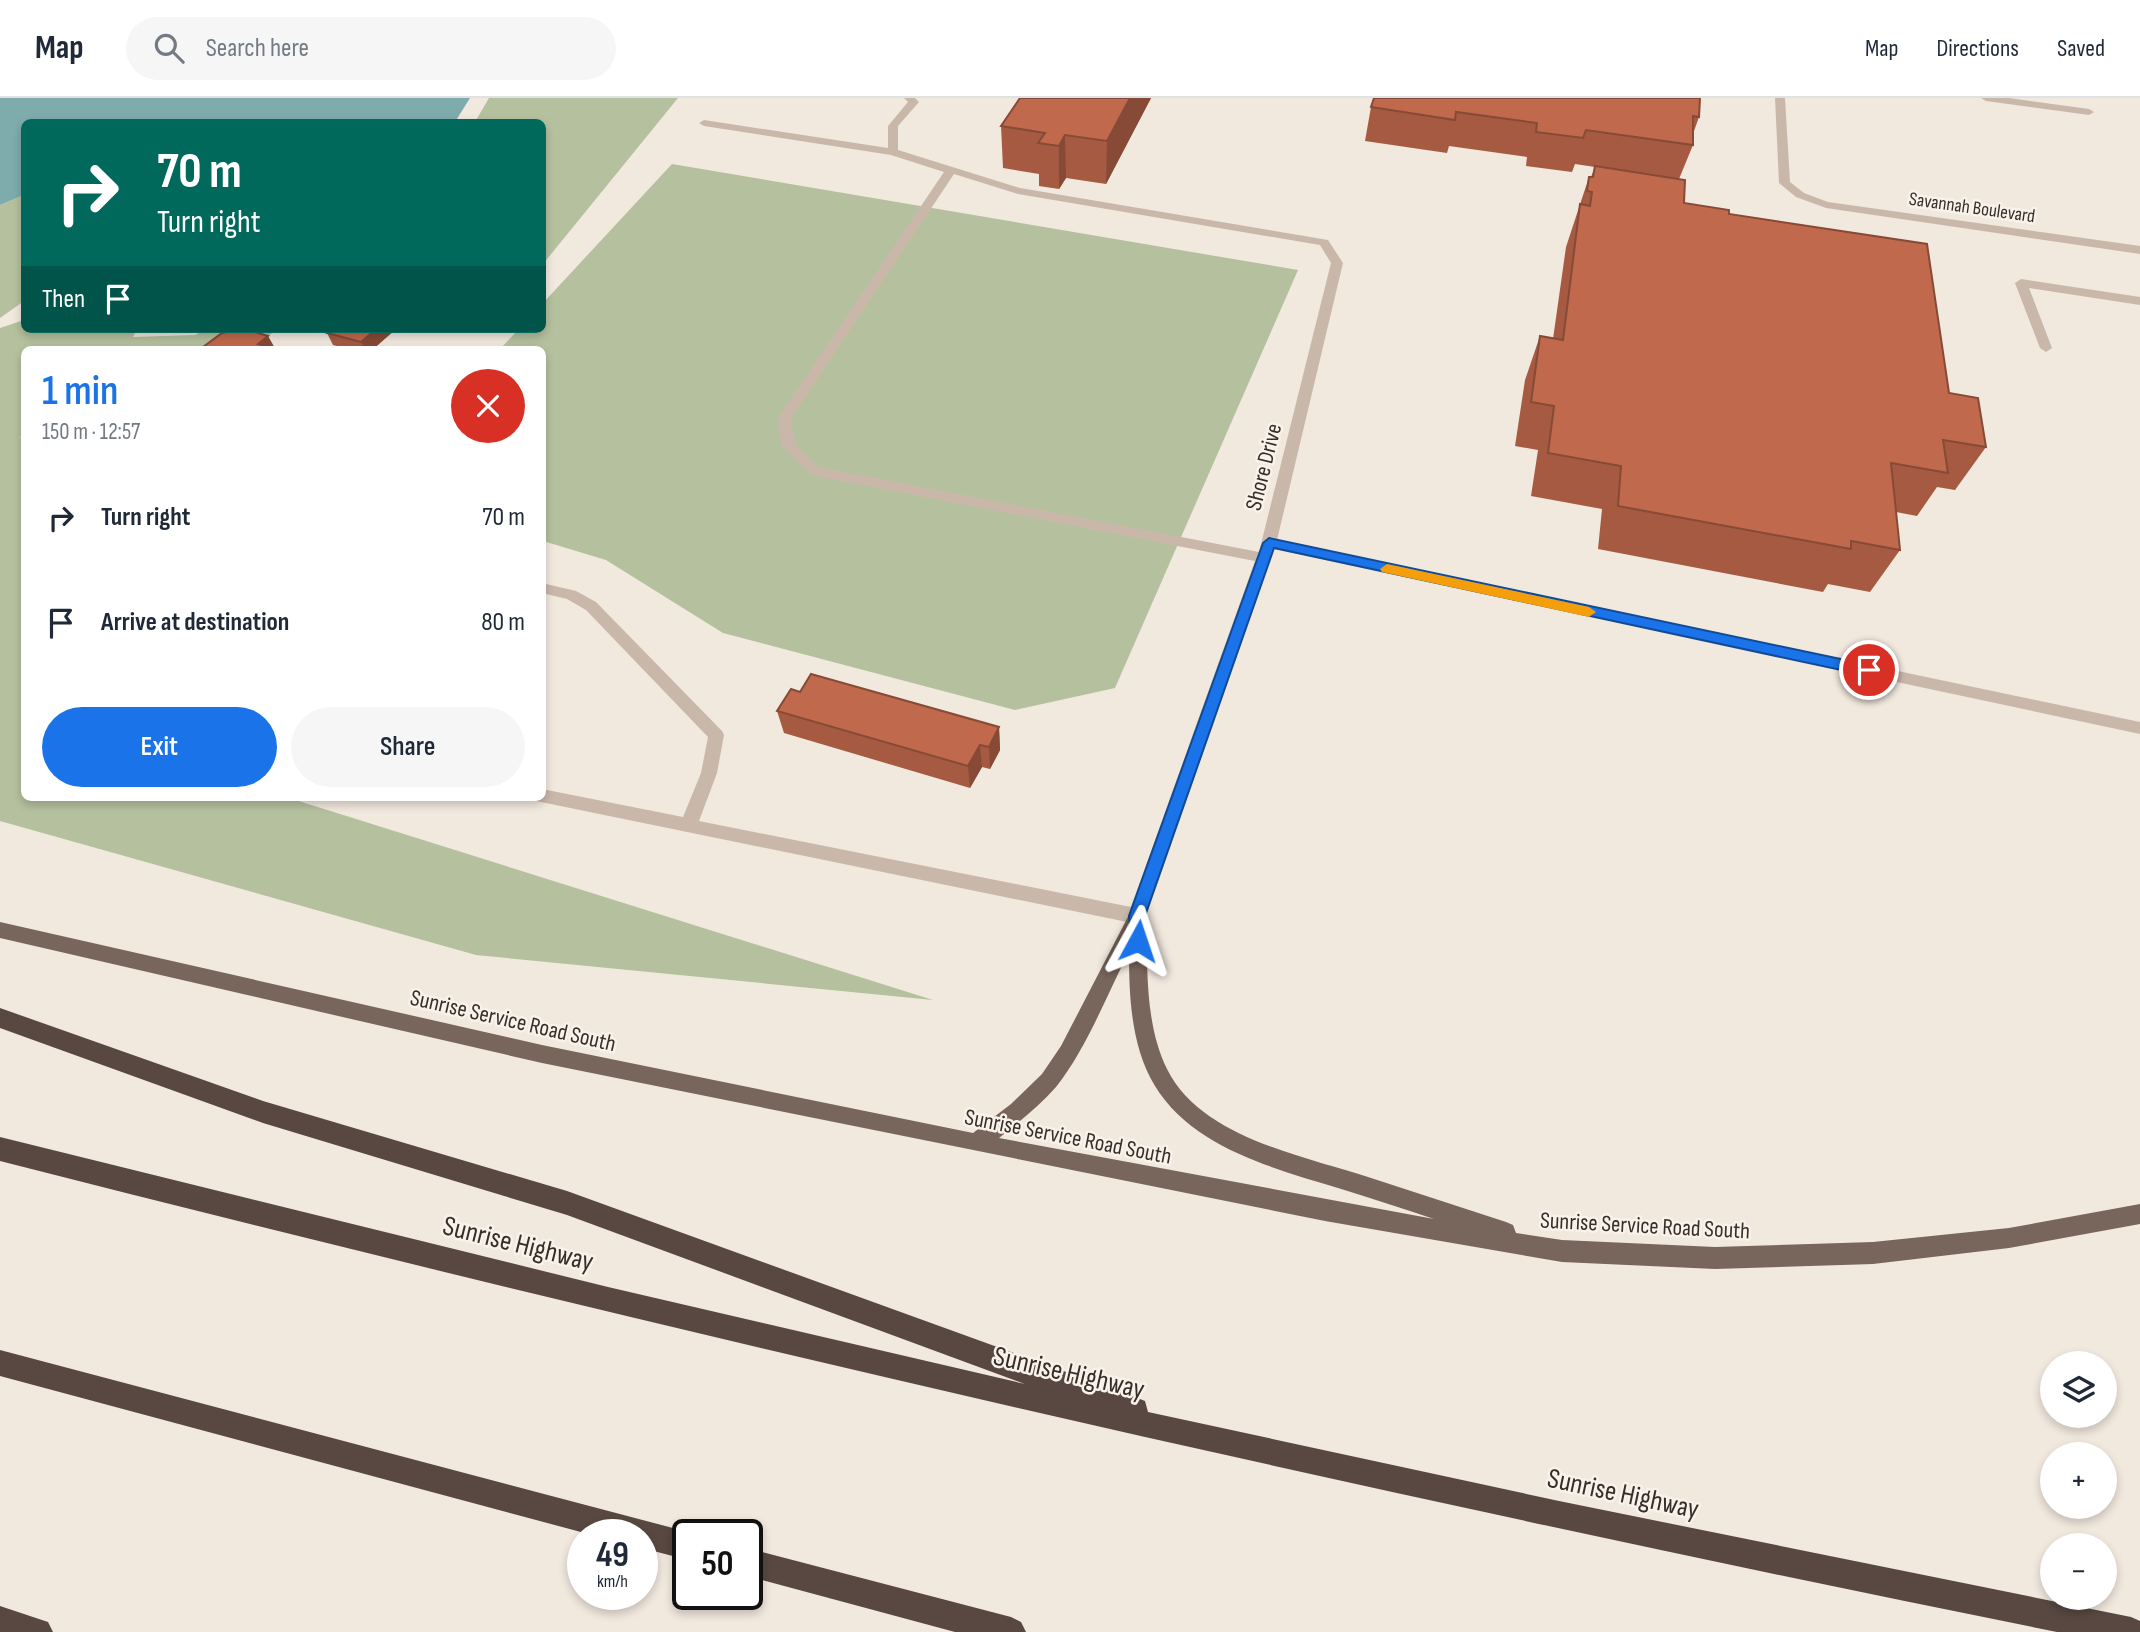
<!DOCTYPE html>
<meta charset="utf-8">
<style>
:root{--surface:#fff;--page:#f6f6f7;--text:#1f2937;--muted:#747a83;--line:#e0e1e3;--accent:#1a73e8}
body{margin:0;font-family:"Sofia Sans Condensed",sans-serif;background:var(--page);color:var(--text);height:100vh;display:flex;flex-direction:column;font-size:26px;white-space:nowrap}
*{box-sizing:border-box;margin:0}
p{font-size:23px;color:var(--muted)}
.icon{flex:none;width:38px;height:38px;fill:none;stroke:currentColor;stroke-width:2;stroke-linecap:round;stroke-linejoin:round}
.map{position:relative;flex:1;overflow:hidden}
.drawer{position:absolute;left:21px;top:248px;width:525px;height:455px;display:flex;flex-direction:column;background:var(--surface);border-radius:10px;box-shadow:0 4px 10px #0003}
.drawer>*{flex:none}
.top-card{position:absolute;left:21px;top:21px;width:525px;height:214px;border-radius:10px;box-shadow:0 4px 10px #0003;background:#00695c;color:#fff;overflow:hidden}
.controls{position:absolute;left:2040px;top:1253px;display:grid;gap:14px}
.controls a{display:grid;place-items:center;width:77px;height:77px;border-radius:50%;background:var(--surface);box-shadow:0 4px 10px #0003;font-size:35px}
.speed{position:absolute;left:567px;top:1421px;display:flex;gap:14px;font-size:35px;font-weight:700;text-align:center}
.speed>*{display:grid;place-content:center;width:91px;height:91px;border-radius:50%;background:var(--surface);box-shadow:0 4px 10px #0003;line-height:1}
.speed small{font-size:18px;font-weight:400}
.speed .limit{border:4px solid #111;border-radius:10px;background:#fff;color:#111}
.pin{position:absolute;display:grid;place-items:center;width:60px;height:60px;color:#fff;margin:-30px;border:4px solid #fff;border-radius:50%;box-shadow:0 2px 7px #0007}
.me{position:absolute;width:77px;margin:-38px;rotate:5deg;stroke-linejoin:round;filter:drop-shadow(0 0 5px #0008)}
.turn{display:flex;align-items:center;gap:24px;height:147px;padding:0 21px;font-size:32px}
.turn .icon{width:91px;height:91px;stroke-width:2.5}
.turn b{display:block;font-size:49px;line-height:60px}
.then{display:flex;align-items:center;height:66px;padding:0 21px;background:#0003;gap:14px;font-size:26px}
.round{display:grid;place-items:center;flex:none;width:74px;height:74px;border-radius:37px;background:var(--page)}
.overview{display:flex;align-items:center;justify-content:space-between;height:119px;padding:0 21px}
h1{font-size:42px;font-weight:600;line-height:52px;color:var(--accent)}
.action{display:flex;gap:14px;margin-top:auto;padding:14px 21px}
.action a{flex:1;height:80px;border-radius:42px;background:var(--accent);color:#fff;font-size:28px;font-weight:600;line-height:80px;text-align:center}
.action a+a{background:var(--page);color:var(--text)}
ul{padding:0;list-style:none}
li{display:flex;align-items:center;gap:21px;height:105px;padding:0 21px}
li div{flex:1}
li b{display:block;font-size:26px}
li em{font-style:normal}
header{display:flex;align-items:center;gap:42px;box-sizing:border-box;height:98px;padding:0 35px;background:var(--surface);border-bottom:2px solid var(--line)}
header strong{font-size:33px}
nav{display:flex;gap:38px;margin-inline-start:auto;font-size:24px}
.search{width:490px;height:63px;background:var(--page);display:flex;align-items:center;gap:18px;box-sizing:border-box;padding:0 24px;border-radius:38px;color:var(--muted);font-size:26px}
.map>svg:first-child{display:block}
.green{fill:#b5c09e}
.water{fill:#7eacad}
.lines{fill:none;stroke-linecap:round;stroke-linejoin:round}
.minor{fill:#c9b8aa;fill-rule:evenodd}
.major{fill:#78655b;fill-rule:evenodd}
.highway{fill:#584841;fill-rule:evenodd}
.wall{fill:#a65a42}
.shaded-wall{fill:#874a36}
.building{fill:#c1694d;stroke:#874a36;stroke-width:2}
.route{fill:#1a73e8;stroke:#114b97;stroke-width:2}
.slow{fill:#f59e0b}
.labels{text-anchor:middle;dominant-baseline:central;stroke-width:5;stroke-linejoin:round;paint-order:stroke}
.far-street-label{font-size:19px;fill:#372e29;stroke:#f9f2ea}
.street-label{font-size:23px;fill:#372e29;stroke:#f9f2ea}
.near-street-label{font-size:28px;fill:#372e29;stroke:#f9f2ea}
</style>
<header>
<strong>Map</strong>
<div class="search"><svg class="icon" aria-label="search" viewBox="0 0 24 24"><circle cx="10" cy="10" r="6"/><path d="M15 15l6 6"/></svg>Search here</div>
<nav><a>Map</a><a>Directions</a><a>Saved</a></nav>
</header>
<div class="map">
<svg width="2140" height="1534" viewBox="0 0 2140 1534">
<rect width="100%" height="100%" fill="#f1e8de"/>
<g class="green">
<polygon points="489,0 678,0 543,166 542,24 475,24"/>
<polygon points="672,66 1298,172 1115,590 1015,612 723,535 606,462 543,443 542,252 499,252 519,231 542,231 543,205"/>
<polygon points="24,97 24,203 0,220 0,107"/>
<polygon points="24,222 24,231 137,231 133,239 195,237 206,231 279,231 244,252 24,252 24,335 17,342 24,336 24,700 289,700 933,902 476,857 0,723 0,230"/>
</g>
<polygon class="water" points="0,0 470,0 455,24 24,24 24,97 0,107"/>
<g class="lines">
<g class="minor">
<path d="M904,0H915L919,4L898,28V52L1020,90L1328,142L1343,165L1277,442L2140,624V636L1274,451L1146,818L1143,823L1137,826L536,703L535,700H542V691L683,719L701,675L708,639L586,512L567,501L542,495V485L576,493L596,504L722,633L724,637L717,675L699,723L1131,809L1255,463L815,378L810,376L782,348L777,321L944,74L891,57L704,28L699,25L704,22L888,50V28L908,4ZM954,76L1018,96L1320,147L1331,165L1259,454L819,369L796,347L791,321Z"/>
<polygon points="1775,0 1785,0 1790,84 1804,95 1828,104 2140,148 2140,156 1826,110 1796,99 1779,85"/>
<polygon points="1981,0 2009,0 2089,11 2094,14 2089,17 1986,3"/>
<polygon points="2021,181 2140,199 2140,207 2029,190 2052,250 2046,254 2040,250 2015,185"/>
</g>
<path class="major" d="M1137,810L1143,813L1146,818C1148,868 1144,924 1167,971C1200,1039 1303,1058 1368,1079C1414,1094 1460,1109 1506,1124L1513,1127L1516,1135L1562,1142L1715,1149L1873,1144L2009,1130L2140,1106V1126L2009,1150L1873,1166L1715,1171L1562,1164L1325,1123L542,965L0,840V824L542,947L973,1035L1011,1006L1042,976L1061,948L1131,813ZM1129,854C1129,898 1131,949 1155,988C1193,1050 1273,1070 1338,1090C1370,1100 1402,1110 1434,1121L999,1040C1019,1024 1039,1008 1056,989C1087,950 1106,898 1129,854Z"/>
<g class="highway">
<path d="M0,910L263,1003L567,1093L1135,1299L1145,1303L1148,1314L1559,1403L2131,1519L2140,1523V1534H2057C1367,1395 682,1237 0,1063V1039L608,1189L1025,1286L567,1117L263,1025L0,930Z"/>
<polygon points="0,1252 688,1434 695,1437 688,1437 688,1462 642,1450 642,1437 592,1437 0,1278"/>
<polygon points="747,1450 1011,1519 1021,1524 1026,1534 955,1534 747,1478"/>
<polygon points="0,1508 48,1524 53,1534 0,1534"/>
</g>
</g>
<g class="wall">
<polygon points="1151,0 1106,86 1066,80 1059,91 1039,88 1039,76 1003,70 1001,28"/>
<polygon points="1700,0 1699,19 1693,36 1693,47 1679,81 1684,105 1729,116 1949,295 1986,349 1955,392 1937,389 1917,418 1896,414 1900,452 1870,494 1828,486 1823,494 1598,451 1602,411 1531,398 1538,352 1515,348 1525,282 1540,238 1553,241 1566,149 1589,79 1591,79 1595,69 1575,66 1572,74 1526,68 1527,59 1449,48 1447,55 1365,43 1371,9"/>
<polygon points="396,231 372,252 352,252 333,247 327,235"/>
<polygon points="800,594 999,629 1000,652 990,671 982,669 970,690 784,635 777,613"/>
</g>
<g class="shaded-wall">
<polygon points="1130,0 1151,0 1106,86 1107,43"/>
<polygon points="1065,37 1066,80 1059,91 1059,48"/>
<polygon points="376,231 396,231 372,252 366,252 361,244"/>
<polygon points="268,238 276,252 258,246"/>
<polygon points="999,629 1000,652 990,671 989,649"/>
<polygon points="980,647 982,669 970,690 968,668"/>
</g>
<g class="building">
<polygon points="1020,0 1130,0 1107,43 1065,37 1059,48 1038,45 1045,35 1001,28"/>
<polygon points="1374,0 1700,0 1699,19 1693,18 1693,47 1586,32 1583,40 1536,34 1537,25 1456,14 1455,22 1371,9"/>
<polygon points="1595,68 1685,82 1684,105 1729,112 1729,116 1927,146 1949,295 1978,300 1986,349 1943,342 1948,375 1891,365 1900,452 1851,443 1851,451 1618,408 1621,368 1548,355 1554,308 1531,304 1540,238 1563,242 1580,106 1590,108 1592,94 1587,93 1589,79 1593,79"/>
<polygon points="240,231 245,231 268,238 258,246 279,252 199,252 222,235"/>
<polygon points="331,231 376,231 361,244 327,235"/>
<polygon points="811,576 999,629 989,649 980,647 968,668 777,613 791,591 800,594"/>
</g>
<polygon class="route" points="1269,440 1869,567 1876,572 1869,578 1274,450 1145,818 1146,843 1144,848 1132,848 1129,818 1263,445"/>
<polygon class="slow" points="1387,466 1589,509 1596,514 1589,519 1382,474 1380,471"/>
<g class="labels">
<g class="far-street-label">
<text transform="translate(1972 110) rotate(8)">Savannah Boulevard</text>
</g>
<g class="street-label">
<text transform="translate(1264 369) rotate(-76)">Shore Drive</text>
<text transform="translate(513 923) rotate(13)">Sunrise Service Road South</text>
<text transform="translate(1068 1039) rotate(11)">Sunrise Service Road South</text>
<text transform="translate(1645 1128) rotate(3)">Sunrise Service Road South</text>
</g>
<g class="near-street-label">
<text transform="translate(518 1146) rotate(14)">Sunrise Highway</text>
<text transform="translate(1069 1275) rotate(13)">Sunrise Highway</text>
<text transform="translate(1623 1396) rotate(12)">Sunrise Highway</text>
</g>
</g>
</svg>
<div class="controls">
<a><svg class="icon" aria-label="layers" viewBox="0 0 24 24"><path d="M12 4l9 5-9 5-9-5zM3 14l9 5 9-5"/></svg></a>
<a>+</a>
<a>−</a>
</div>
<div class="speed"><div>49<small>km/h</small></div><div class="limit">50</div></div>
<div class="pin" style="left:1869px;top:572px;background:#d93025"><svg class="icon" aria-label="arrive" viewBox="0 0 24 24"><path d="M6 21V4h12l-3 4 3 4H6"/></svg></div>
<svg class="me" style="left:1138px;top:843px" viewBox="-20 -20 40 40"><path d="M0-17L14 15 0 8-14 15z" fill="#1a73e8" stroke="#fff" stroke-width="4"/></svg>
<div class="top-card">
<div class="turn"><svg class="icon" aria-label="right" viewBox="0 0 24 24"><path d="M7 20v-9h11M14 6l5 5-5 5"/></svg><div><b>70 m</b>Turn right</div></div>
<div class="then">Then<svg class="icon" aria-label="arrive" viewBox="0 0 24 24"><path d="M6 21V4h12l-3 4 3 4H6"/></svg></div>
</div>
<section class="drawer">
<div class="overview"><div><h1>1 min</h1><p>150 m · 12:57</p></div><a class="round" style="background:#d93025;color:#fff"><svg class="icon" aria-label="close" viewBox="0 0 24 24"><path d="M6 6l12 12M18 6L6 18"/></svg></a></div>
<ul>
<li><svg class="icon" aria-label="right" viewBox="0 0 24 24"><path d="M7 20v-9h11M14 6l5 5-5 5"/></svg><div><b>Turn right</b></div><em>70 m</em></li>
<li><svg class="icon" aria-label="arrive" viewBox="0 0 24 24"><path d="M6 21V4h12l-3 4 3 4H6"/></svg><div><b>Arrive at destination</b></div><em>80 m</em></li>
</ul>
<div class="action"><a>Exit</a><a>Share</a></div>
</section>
</div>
